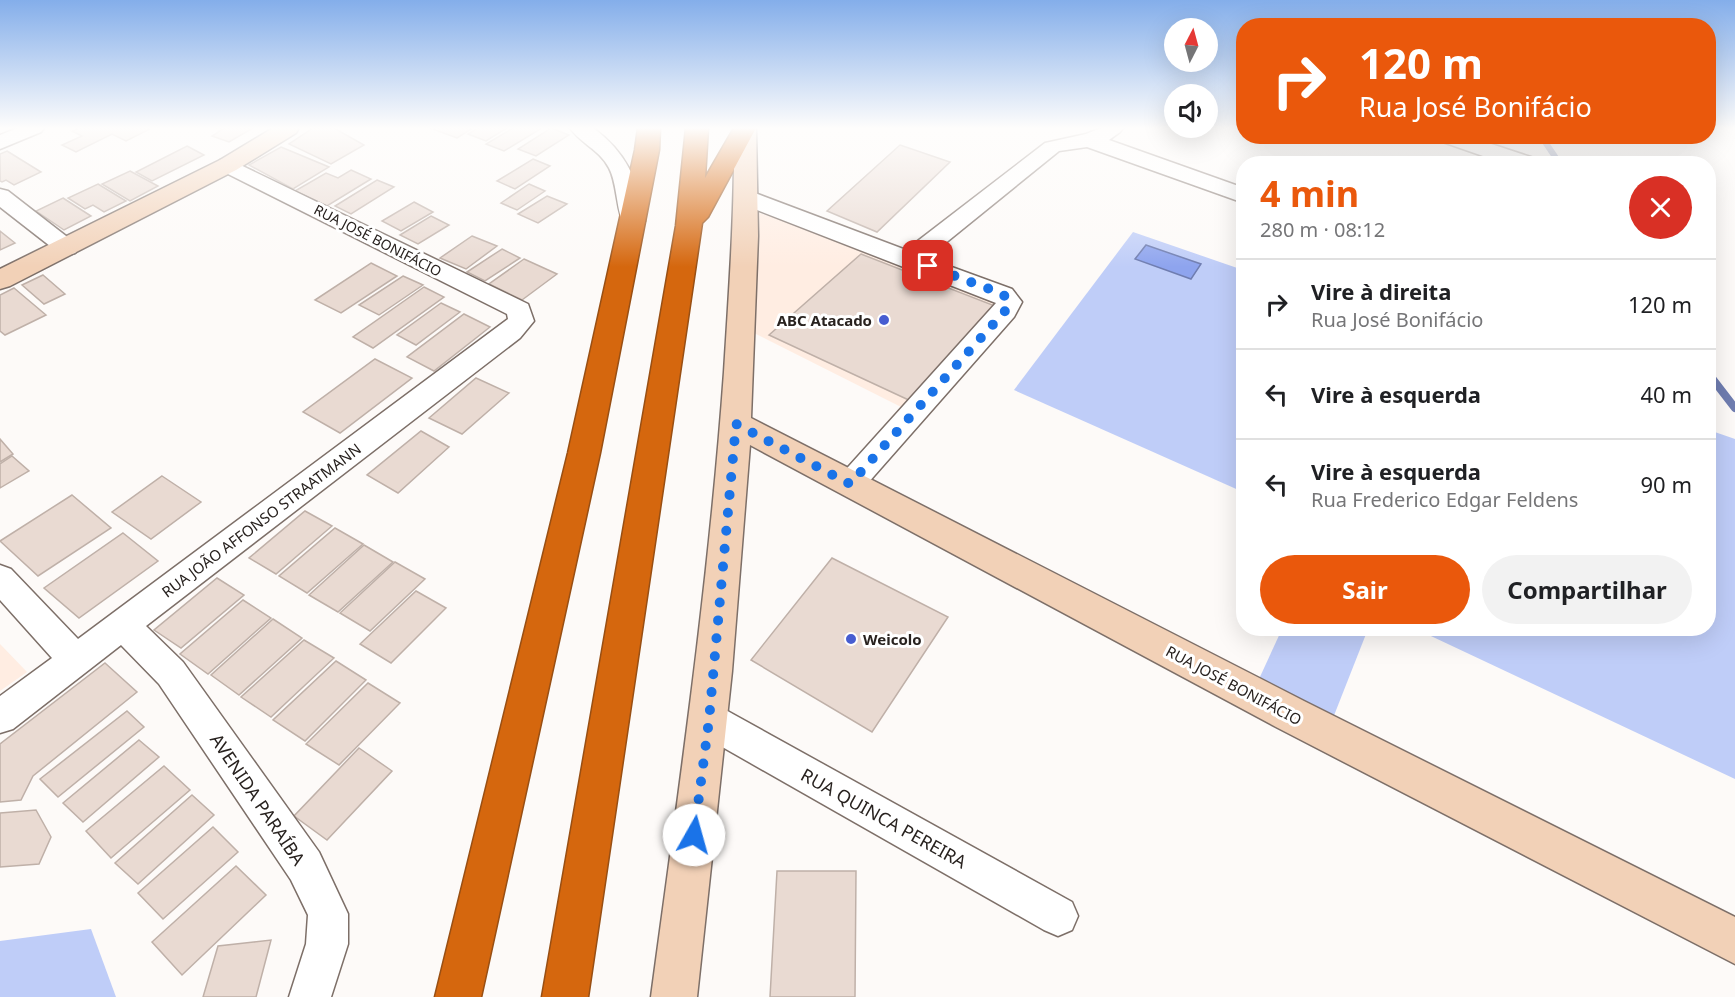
<!DOCTYPE html>
<html lang="pt">
<meta charset="utf-8">
<style>
:root{--surface:#fff;--page:#f2f2f2;--text:#202124;--muted:#757577;--line:#e0e0e0;--accent:#ea580c}
body{margin:0;font-family:"Noto Sans",sans-serif;background:var(--page);color:var(--text);height:100vh;display:flex;flex-direction:column;font-size:22px;white-space:nowrap}
*{box-sizing:border-box;margin:0}
p{font-size:20px;color:var(--muted)}
.icon{flex:none;width:33px;height:33px;fill:none;stroke:currentColor;stroke-width:2;stroke-linecap:round;stroke-linejoin:round}
.map{position:relative;flex:1;overflow:hidden}
.sheet{position:absolute;left:1236px;top:156px;width:480px;height:480px;display:flex;flex-direction:column;background:var(--surface);border-radius:24px;box-shadow:0 6px 24px #0002}
.sheet>*{flex:none}
.hud{position:absolute;left:1236px;top:18px;width:480px;height:126px;border-radius:24px;box-shadow:0 6px 24px #0002;background:#ea580c;color:#fff;overflow:hidden}
.needle{width:39px;rotate:6deg}
.buttons{position:absolute;left:1164px;top:18px;display:grid;gap:12px}
.buttons a{display:grid;place-items:center;width:54px;height:54px;border-radius:50%;background:var(--surface);box-shadow:0 6px 24px #0002;font-size:30px}
.pin{position:absolute;display:grid;place-items:center;width:51px;height:51px;color:#fff;margin:-26px;border-radius:12px;box-shadow:0 3px 9px #0006}
.me{position:absolute;width:66px;margin:-33px;rotate:7deg;stroke-linejoin:round;filter:drop-shadow(0 0 4px #0008)}
.turn{display:flex;align-items:center;gap:21px;height:126px;padding:0 24px;font-size:27px}
.turn .icon{width:78px;height:78px;stroke-width:2.5}
.turn b{display:block;font-size:42px;line-height:51px}
.round{display:grid;place-items:center;flex:none;width:63px;height:63px;border-radius:32px;background:var(--page)}
.summary{display:flex;align-items:center;justify-content:space-between;height:102px;padding:0 24px}
h1{font-size:36px;font-weight:700;line-height:45px;color:var(--accent)}
.primary-button{display:flex;gap:12px;margin-top:auto;padding:12px 24px}
.primary-button a{flex:1;height:69px;border-radius:36px;background:var(--accent);color:#fff;font-size:24px;font-weight:700;line-height:69px;text-align:center}
.primary-button a+a{background:var(--page);color:var(--text)}
ul{padding:0;list-style:none}
li{display:flex;align-items:center;gap:18px;height:90px;padding:0 24px;border-top:2px solid var(--line)}
li div{flex:1}
li b{display:block;font-size:22px}
li em{font-style:normal}
.map>svg:first-child{display:block}
.built{fill:#ffede2}
.green{fill:#bfcdf8}
.water{fill:#8ea4ee;stroke:#6f7db0;stroke-width:1.5}
.lines{fill:none;stroke-linecap:round;stroke-linejoin:round}
.stream-far1{stroke:#6f7db0;stroke-width:6}
.stream{stroke:#6f7db0;stroke-width:8}
.building{fill:#e9dad2;stroke:#bfb0a8;stroke-width:1.5}
.street-casing{stroke:#7d6f68;stroke-width:3}
.secondary-casing{stroke:#7d6f68;stroke-width:3}
.highway-casing{stroke:#984f14;stroke-width:3}
.street{fill:#fff;fill-rule:evenodd}
.secondary{fill:#f2d1b7;fill-rule:evenodd}
.highway{fill:#d5670e;fill-rule:evenodd}
.route{stroke:#1a73e8;stroke-width:10;stroke-dasharray:0 18}
.poi-dot{fill:#475dd1;stroke:#fff;stroke-width:2}
.labels{text-anchor:middle;dominant-baseline:central;stroke-width:6;stroke-linejoin:round;paint-order:stroke}
.far-street-label{font-size:14px;fill:#28221f;stroke:#fff}
.poi-label{font-size:15px;font-weight:bold;fill:#28221f;stroke:#fff;text-anchor:end}
.street-label{font-size:15px;fill:#28221f;stroke:#fff}
.near-street-label{font-size:18px;fill:#28221f;stroke:#fff}
</style>
<div class="map">
<svg width="1735" height="997" viewBox="0 0 1735 997">
<rect width="100%" height="100%" fill="#fdfaf8"/>
<g class="built">
<polygon points="759,213 813,230 1005,305 911,412 754,333"/>
<polygon points="0,644 27,672 0,691"/>
</g>
<g class="green">
<polygon points="1133,232 1243,270 1243,492 1014,390"/>
<polygon points="1709,430 1735,439 1735,779 1416,629 1708,628"/>
<polygon points="1282,629 1368,629 1333,718 1259,679"/>
<polygon points="91,929 116,997 0,997 0,941"/>
</g>
<polygon class="water" points="1146,245 1201,264 1191,279 1135,259"/>
<g class="lines">
<polyline class="stream-far1" points="1541,136 1560,164"/>
<polyline class="stream" points="1708,373 1735,408"/>
</g>
<g class="building">
<polygon points="80,128 147,128 150,129 126,141 112,134 76,152 62,145 82,136 72,131"/>
<polygon points="217,128 253,128 229,142 212,136 223,129"/>
<polygon points="313,128 334,128 364,145 331,164 289,144"/>
<polygon points="430,128 473,128 457,138"/>
<polygon points="478,128 507,128 486,141 468,134"/>
<polygon points="513,128 542,128 504,151 486,144"/>
<polygon points="551,128 569,135 536,156 518,149"/>
<polygon points="900,145 950,162 877,232 827,211"/>
<polygon points="187,146 204,155 152,181 136,172"/>
<polygon points="281,147 329,167 293,189 249,165"/>
<polygon points="7,151 41,172 14,185 6,180 2,182 0,181 0,154"/>
<polygon points="533,159 550,166 515,189 497,181"/>
<polygon points="351,170 371,179 327,206 295,191 326,173 338,178"/>
<polygon points="130,171 158,186 130,201 102,184"/>
<polygon points="377,180 394,187 351,214 335,206"/>
<polygon points="98,184 126,201 104,212 93,205 85,209 68,198"/>
<polygon points="529,184 545,191 517,210 501,203"/>
<polygon points="547,196 567,204 538,223 518,214"/>
<polygon points="63,198 91,216 64,230 36,211"/>
<polygon points="414,202 433,212 401,231 382,221"/>
<polygon points="431,216 449,225 418,244 400,235"/>
<polygon points="0,231 15,243 0,250"/>
<polygon points="472,236 497,246 466,269 440,258"/>
<polygon points="502,249 520,258 485,281 467,272"/>
<polygon points="861,254 995,306 913,402 769,335"/>
<polygon points="524,259 557,274 522,300 489,284"/>
<polygon points="371,263 397,276 341,313 315,300"/>
<polygon points="43,275 65,294 44,304 22,285"/>
<polygon points="403,276 423,285 379,315 359,305"/>
<polygon points="424,287 444,297 373,348 353,337"/>
<polygon points="14,288 46,315 5,335 0,331 0,295"/>
<polygon points="441,303 460,312 416,345 397,335"/>
<polygon points="464,314 490,327 434,371 407,357"/>
<polygon points="375,359 412,378 340,433 303,412"/>
<polygon points="476,378 509,393 462,434 429,418"/>
<polygon points="421,431 449,447 398,493 367,475"/>
<polygon points="0,439 13,454 0,462"/>
<polygon points="12,456 29,471 0,488 0,464"/>
<polygon points="162,476 201,502 151,539 112,512"/>
<polygon points="72,495 111,528 38,576 0,541"/>
<polygon points="305,511 332,526 276,574 249,558"/>
<polygon points="335,528 363,544 307,593 279,576"/>
<polygon points="123,533 158,561 79,618 44,588"/>
<polygon points="364,545 393,562 338,612 309,595"/>
<polygon points="832,558 948,617 872,732 751,660"/>
<polygon points="395,562 425,579 370,631 340,613"/>
<polygon points="217,578 244,595 181,648 154,630"/>
<polygon points="416,591 446,608 391,663 360,644"/>
<polygon points="243,600 271,618 208,674 180,654"/>
<polygon points="273,619 302,638 239,695 211,675"/>
<polygon points="304,640 334,658 271,717 241,697"/>
<polygon points="336,661 366,680 305,741 273,720"/>
<polygon points="105,663 137,692 33,776 21,800 0,802 0,744"/>
<polygon points="368,683 400,703 339,765 306,744"/>
<polygon points="127,711 144,727 58,797 40,779"/>
<polygon points="139,740 159,757 83,822 63,803"/>
<polygon points="359,748 392,771 327,840 294,816"/>
<polygon points="164,766 190,790 111,858 86,831"/>
<polygon points="192,795 214,815 138,884 115,863"/>
<polygon points="36,810 51,837 39,864 0,867 0,813"/>
<polygon points="213,827 238,852 163,919 138,893"/>
<polygon points="236,866 266,895 182,975 152,942"/>
<polygon points="777,871 856,871 855,997 770,997"/>
<polygon points="271,940 256,997 203,997 218,946"/>
</g>
<g class="lines">
<defs>
<g id="street">
<polygon points="18,128 44,128 41,132 0,149 0,135"/>
<path d="M570,128H593C626,152 639,181 645,221L641,226L633,228L625,226C616,213 618,185 609,168C600,150 580,143 570,128Z"/>
<polygon points="1101,128 1123,128 1120,132 1109,140 1244,188 1244,203 1087,147 1059,151 927,258 1012,289 1022,302 1014,317 860,492 850,495 840,492 835,484 840,476 996,303 739,203 736,198 739,193 747,191 755,193 906,250 1045,143 1086,134"/>
<polygon points="1434,136 1467,136 1537,159 1539,164 1506,164 1437,140"/>
<polygon points="228,159 528,304 534,321 520,338 146,626 183,662 319,852 348,914 348,944 331,997 289,997 306,944 308,915 291,880 159,684 121,645 13,729 0,733 0,696 52,658 0,600 0,565 11,569 78,639 508,319 507,314 220,170 217,165 220,160"/>
<polygon points="0,189 8,191 75,243 79,248 75,253 67,255 59,253 0,207"/>
<polygon points="709,704 722,708 1072,902 1078,916 1072,930 1058,936 1044,930 696,732 691,720 696,708"/>
</g>
<g id="secondary">
<polygon points="273,128 299,128 296,133 236,170 10,286 0,289 0,269 220,160"/>
<path d="M734,128H756L758,236L751,418L1304,701L1735,917V964L1276,727L750,445L732,671L697,997H651C679,789 709,582 724,372C729,291 735,210 734,128Z"/>
</g>
<g id="highway">
<polygon points="638,128 660,128 659,150 600,453 481,997 435,997 568,453 635,150"/>
<polygon points="686,128 708,128 705,178 734,128 756,128 708,217 702,223 588,997 542,997 676,226"/>
</g>
</defs>
<use href="#street" class="street-casing"/>
<use href="#secondary" class="secondary-casing"/>
<use href="#highway" class="highway-casing"/>
<use href="#street" class="street"/>
<use href="#secondary" class="secondary"/>
<use href="#highway" class="highway"/>
</g>
<linearGradient id="sky" x2="0" y2="1"><stop stop-color="#84aeea"/><stop offset="0.48" stop-color="#fefdfc"/><stop offset="1" stop-color="#fefdfc" stop-opacity="0"/></linearGradient>
<rect width="1735" height="267" fill="url(#sky)"/>
<g class="lines">
<polyline class="route" points="694,835 709,720 736,424 850,484 1005,311 1009,302 1003,294 928,266"/>
</g>
<g class="poi-dot">
<circle cx="884" cy="320" r="6"/>
<circle cx="851" cy="639" r="6"/>
</g>
<g class="labels">
<g class="far-street-label">
<text transform="translate(378 240) rotate(27)">RUA JOSÉ BONIFÁCIO</text>
</g>
<g class="poi-label">
<text x="872" y="320">ABC Atacado</text>
<text x="863" y="639" text-anchor="start">Weicolo</text>
</g>
<g class="street-label">
<text transform="translate(261 520) rotate(-37)">RUA JOÃO AFFONSO STRAATMANN</text>
<text transform="translate(1234 685) rotate(28)">RUA JOSÉ BONIFÁCIO</text>
</g>
<g class="near-street-label">
<text transform="translate(258 799) rotate(56)">AVENIDA PARAÍBA</text>
<text transform="translate(884 818) rotate(29)">RUA QUINCA PEREIRA</text>
</g>
</g>
</svg>
<div class="buttons">
<a><svg class="needle" viewBox="-14 -14 28 28"><path d="M0-13l5 13h-10z" fill="#e53935"/><path d="M0 13l5-13h-10z" fill="#757577"/></svg></a>
<a><svg class="icon" aria-label="sound" viewBox="0 0 24 24"><path d="M4 9h4l5-4v14l-5-4H4zM17 9q2 3 0 6"/></svg></a>
</div>
<div class="pin" style="left:928px;top:266px;background:#d93025"><svg class="icon" aria-label="arrive" viewBox="0 0 24 24"><path d="M6 21V4h12l-3 4 3 4H6"/></svg></div>
<svg class="me" style="left:694px;top:835px" viewBox="-20 -20 40 40"><circle r="19" fill="#fff"/><path d="M0-13L10 11 0 6-10 11z" fill="#1a73e8"/></svg>
<div class="hud">
<div class="turn"><svg class="icon" aria-label="right" viewBox="0 0 24 24"><path d="M7 20v-9h11M14 6l5 5-5 5"/></svg><div><b>120 m</b>Rua José Bonifácio</div></div>
</div>
<section class="sheet">
<div class="summary"><div><h1>4 min</h1><p>280 m · 08:12</p></div><a class="round" style="background:#d93025;color:#fff"><svg class="icon" aria-label="close" viewBox="0 0 24 24"><path d="M6 6l12 12M18 6L6 18"/></svg></a></div>
<ul>
<li><svg class="icon" aria-label="right" viewBox="0 0 24 24"><path d="M7 20v-9h11M14 6l5 5-5 5"/></svg><div><b>Vire à direita</b><p>Rua José Bonifácio</p></div><em>120 m</em></li>
<li><svg class="icon" aria-label="left" viewBox="0 0 24 24"><path d="M17 20v-9H6M10 6l-5 5 5 5"/></svg><div><b>Vire à esquerda</b></div><em>40 m</em></li>
<li><svg class="icon" aria-label="left" viewBox="0 0 24 24"><path d="M17 20v-9H6M10 6l-5 5 5 5"/></svg><div><b>Vire à esquerda</b><p>Rua Frederico Edgar Feldens</p></div><em>90 m</em></li>
</ul>
<div class="primary-button"><a>Sair</a><a>Compartilhar</a></div>
</section>
</div>
